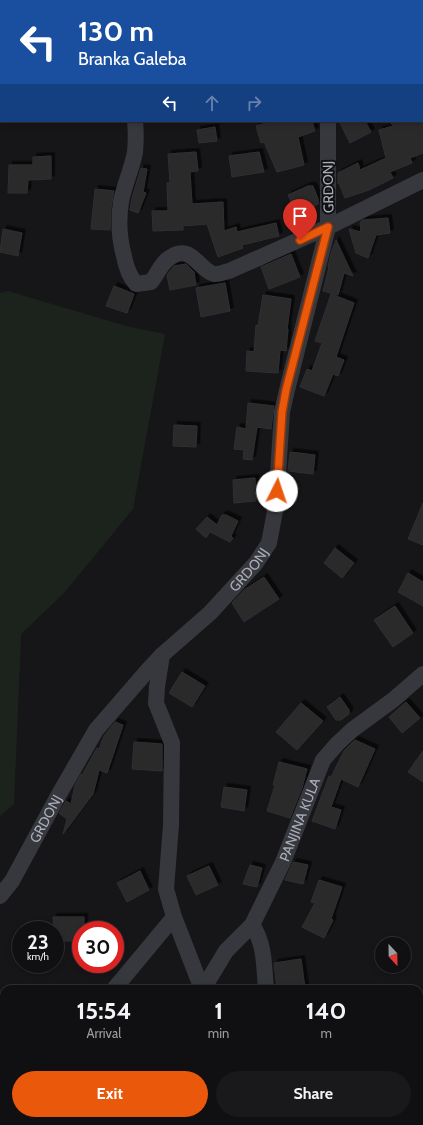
<!DOCTYPE html>
<style>
:root{--surface:#101012;--page:#19191b;--text:#f1f3f6;--muted:#9c9d9f;--line:#303032;--accent:#ea580c}
body{margin:0;font-family:Cabin,sans-serif;background:var(--page);color:var(--text);height:100vh;display:flex;flex-direction:column;font-size:15px;white-space:nowrap}
*{box-sizing:border-box;margin:0}
p{font-size:13px;color:var(--muted)}
.icon{flex:none;width:22px;height:22px;fill:none;stroke:currentColor;stroke-width:2;stroke-linecap:round;stroke-linejoin:round}
.map{position:relative;flex:1;overflow:hidden}
.details{position:absolute;left:0px;top:985px;width:423px;height:140px;display:flex;flex-direction:column;background:var(--surface);border-radius:12px 12px 0 0;box-shadow:0 2px 6px #0003,0 0 0 1px var(--line)}
.details>*{flex:none}
.banner{position:absolute;left:0px;top:0px;width:423px;height:122px;box-shadow:0 2px 6px #0003,0 0 0 1px var(--line);background:#1a4fa0;color:#fff;overflow:hidden}
.needle{width:26px;rotate:158deg}
.controls{position:absolute;left:375px;top:937px;display:grid;gap:8px}
.controls a{display:grid;place-items:center;width:36px;height:36px;border-radius:50%;background:var(--surface);box-shadow:0 2px 6px #0003,0 0 0 1px var(--line);font-size:20px}
.speed{position:absolute;left:12px;top:921px;display:flex;gap:8px;font-size:20px;font-weight:700;text-align:center}
.speed>*{display:grid;place-content:center;width:52px;height:52px;border-radius:50%;background:var(--surface);box-shadow:0 2px 6px #0003,0 0 0 1px var(--line);line-height:1}
.speed small{font-size:10px;font-weight:400}
.speed .limit{border:6px solid #d22;background:#fff;color:#111}
.pin{position:absolute;display:grid;place-items:center;width:34px;height:34px;color:#fff;margin:-41px -17px;border-radius:50% 50% 50% 0;rotate:-45deg;box-shadow:0 0 4px #0007}
.pin .icon{rotate:45deg}
.me{position:absolute;width:44px;margin:-22px;rotate:4deg;stroke-linejoin:round;filter:drop-shadow(0 0 3px #0008)}
.turn{display:flex;align-items:center;gap:14px;height:84px;padding:0 12px;font-size:18px}
.turn .icon{width:52px;height:52px;stroke-width:2.5}
.turn b{display:block;font-size:28px;line-height:34px}
.lanes{display:flex;align-items:center;height:38px;padding:0 12px;background:#0003;justify-content:center;gap:20px;direction:ltr}
.lanes .off{opacity:.35}
.eta{display:flex;justify-content:space-evenly;align-items:center;height:68px;text-align:center}
.eta b{font-size:24px;font-weight:800;line-height:28px}
.cta{display:flex;gap:8px;margin-top:auto;padding:8px 12px}
.cta a{flex:1;height:46px;border-radius:24px;background:var(--accent);color:#fff;font-size:16px;font-weight:800;line-height:46px;text-align:center}
.cta a+a{background:var(--page);color:var(--text)}
.map>svg:first-child{display:block}
.green{fill:#1c231d}
.building{fill:#29292c;stroke:#303034;filter:url(#shadow)}
.lines{fill:none;stroke-linecap:round;stroke-linejoin:round}
.minor{stroke:#37383d;stroke-width:16}
.route-casing{stroke:#983908;stroke-width:10}
.route{stroke:#ea580c;stroke-width:7}
.labels{text-anchor:middle;dominant-baseline:central;stroke-width:4;stroke-linejoin:round;paint-order:stroke}
.street-label{font-size:14px;fill:#a8adb8;stroke:#111113}
</style>
<div class="map">
<svg width="423" height="1125" viewBox="0 0 423 1125">
<defs>
<filter id="shadow"><feDropShadow dx="3.5" dy="-3.5" stdDeviation="0" flood-color="#0009"/></filter>
</defs>
<rect width="100%" height="100%" fill="#161618"/>
<polygon class="green" points="8,291 126,326 165,334 133,509 63,594 21,634 14,804 0,816 0,293"/>
<g class="building">
<polygon points="273,121 312,121 315,131 298,137 304,165 277,172 264,142 261,143 256,126"/>
<polygon points="339,121 365,121 371,132 350,143"/>
<polygon points="390,121 423,121 423,153 410,158 412,163 390,172 393,178 369,190 345,198 339,183 338,184 338,173 358,163 360,170 386,158 379,130 393,126"/>
<polygon points="215,127 217,141 199,143 197,130"/>
<polygon points="196,152 198,171 190,172 192,204 223,202 224,231 236,227 237,232 276,223 279,236 242,245 243,248 218,257 207,224 183,226 183,230 153,231 152,211 168,211 167,183 170,183 168,154"/>
<polygon points="259,152 264,172 232,177 229,156"/>
<polygon points="51,156 51,179 28,180 27,193 8,193 9,165 33,165 33,157"/>
<polygon points="141,168 147,169 143,192 146,193 138,213 130,210 132,198"/>
<polygon points="308,186 313,186 318,199 318,204 297,214 288,195"/>
<polygon points="95,189 114,191 111,208 110,230 91,229"/>
<polygon points="388,218 390,233 376,235 368,258 356,253 349,229 361,232 360,222 363,220"/>
<polygon points="3,229 22,233 18,256 0,252"/>
<polygon points="336,240 353,276 344,273 338,295 323,291 329,267 328,267 331,253"/>
<polygon points="291,254 300,277 269,289 261,267"/>
<polygon points="186,264 194,272 196,285 170,290 167,275 174,266"/>
<polygon points="225,283 230,311 201,317 196,288"/>
<polygon points="114,286 134,294 127,313 106,306"/>
<polygon points="331,294 354,303 336,357 344,360 338,376 333,374 324,396 300,387 307,369 312,371 322,343 315,341"/>
<polygon points="263,295 291,299 287,329 288,329 286,351 280,350 278,373 246,371 247,351 254,352 256,325 258,326"/>
<polygon points="248,403 274,406 271,429 257,427 252,460 243,459 244,450 234,449 237,427 246,429"/>
<polygon points="174,425 197,426 196,447 173,446"/>
<polygon points="290,452 315,455 313,474 288,471"/>
<polygon points="255,478 256,501 234,503 233,480"/>
<polygon points="423,503 423,545 408,539"/>
<polygon points="222,515 226,515 238,521 231,536 233,538 230,542 210,532 206,538 196,529 207,517 217,525"/>
<polygon points="335,548 354,563 342,578 324,563"/>
<polygon points="408,573 423,582 423,606 398,592"/>
<polygon points="264,577 279,599 244,622 232,603 244,590"/>
<polygon points="395,606 413,633 393,647 374,620"/>
<polygon points="182,672 205,686 192,707 169,693"/>
<polygon points="340,697 349,710 349,714 341,720 336,720 327,707"/>
<polygon points="406,702 420,718 402,733 389,717"/>
<polygon points="301,703 323,721 297,750 276,732"/>
<polygon points="115,722 123,725 107,773 99,770 93,794 63,834 67,819 59,813 66,801 71,804 75,785 81,774 82,775 97,748 99,749 104,736"/>
<polygon points="355,740 375,749 358,787 341,779 331,807 341,810 335,829 312,821 329,776 331,777 344,751"/>
<polygon points="134,742 162,744 162,771 132,769"/>
<polygon points="423,751 423,782 408,772"/>
<polygon points="279,762 307,769 302,788 290,818 267,811 275,785 273,785"/>
<polygon points="224,787 247,790 244,811 221,807"/>
<polygon points="293,862 308,865 303,884 285,880"/>
<polygon points="250,865 262,868 257,887 243,884"/>
<polygon points="209,866 218,885 196,895 187,876"/>
<polygon points="140,871 149,890 127,902 117,883"/>
<polygon points="319,880 342,887 331,919 333,920 324,938 302,927 315,903 311,902"/>
<polygon points="53,917 84,917 84,930 81,930 81,941 55,941"/>
<polygon points="301,959 305,988 277,989 274,963"/>
</g>
<g class="lines">
<g class="minor">
<polyline points="124,0 124,1"/>
<polyline points="324,0 325,1"/>
<polyline points="94,1 94,0"/>
<path d="M135,121C136,131 136,141 135,152C132,169 124,185 121,202C118,221 119,238 124,256C126,267 129,276 136,284L151,282C157,275 160,265 168,259C191,241 198,270 214,274C218,275 224,272 229,271L328,227L423,180"/>
<polyline points="162,655 157,687 156,703 172,743 171,825 166,889 174,917 202,989"/>
<path id="s1" d="M0,896L12,881L58,796L96,730L148,670L162,655L210,613L256,563L269,543L276,506L282,412L287,390L328,227V121"/>
<path d="M252,925C265,943 264,968 266,989"/>
<polyline points="114,989 174,917"/>
<path id="s2" d="M203,989L226,951L252,925L283,862L323,760L337,744L352,730L393,700L423,674"/>
<polyline points="206,1121 206,1125"/>
</g>
</g>
<g class="lines">
<defs>
<polyline id="route" points="277,491 282,412 286,390 328,227 300,240"/>
</defs>
<use href="#route" class="route-casing"/>
<use href="#route" class="route"/>
</g>
<g class="labels">
<g class="street-label">
<text transform="translate(328 187) rotate(-91)">GRDONJ</text>
<text stroke="none"><textPath href="#s1" startOffset="414">GRDONJ</textPath></text>
<text stroke="none"><textPath href="#s1" startOffset="90">GRDONJ</textPath></text>
<text stroke="none"><textPath href="#s2" startOffset="197">PANJINA KULA</textPath></text>
</g>
</g>
</svg>
<div class="controls">
<a><svg class="needle" viewBox="-14 -14 28 28"><path d="M0-13l5 13h-10z" fill="#e53935"/><path d="M0 13l5-13h-10z" fill="#9c9d9f"/></svg></a>
</div>
<div class="speed"><div>23<small>km/h</small></div><div class="limit">30</div></div>
<div class="pin" style="left:300px;top:240px;background:#d93025"><svg class="icon" aria-label="arrive" viewBox="0 0 24 24"><path d="M6 21V4h12l-3 4 3 4H6"/></svg></div>
<svg class="me" style="left:277px;top:491px" viewBox="-20 -20 40 40"><circle r="19" fill="#fff"/><path d="M0-13L10 11 0 6-10 11z" fill="#ea580c"/></svg>
<div class="banner">
<div class="turn"><svg class="icon" aria-label="left" viewBox="0 0 24 24"><path d="M17 20v-9H6M10 6l-5 5 5 5"/></svg><div><b>130 m</b>Branka Galeba</div></div>
<div class="lanes"><svg class="icon" aria-label="left" viewBox="0 0 24 24"><path d="M17 20v-9H6M10 6l-5 5 5 5"/></svg><svg class="icon off" aria-label="ahead" viewBox="0 0 24 24"><path d="M12 20V5M6 11l6-6 6 6"/></svg><svg class="icon off" aria-label="right" viewBox="0 0 24 24"><path d="M7 20v-9h11M14 6l5 5-5 5"/></svg></div>
</div>
<section class="details">
<div class="eta">
<div><b>15:54</b><p>Arrival</p></div>
<div><b>1</b><p>min</p></div>
<div><b>140</b><p>m</p></div>
</div>
<div class="cta"><a>Exit</a><a>Share</a></div>
</section>
</div>
